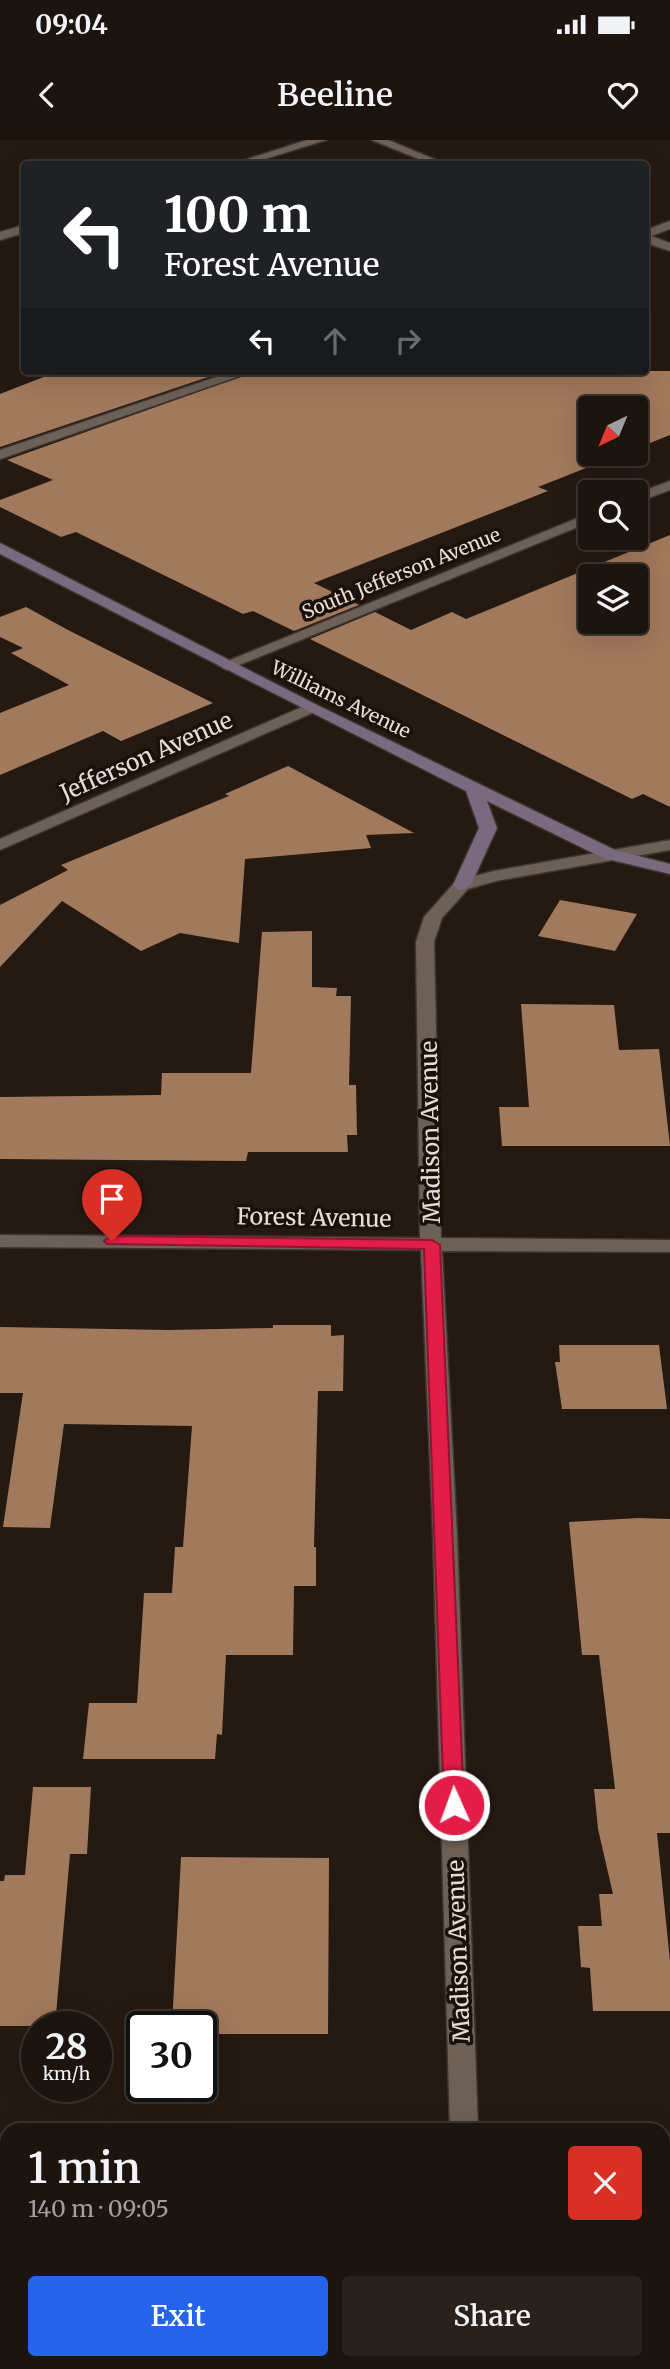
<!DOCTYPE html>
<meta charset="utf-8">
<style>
:root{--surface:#1c140e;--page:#29211c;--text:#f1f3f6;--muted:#a09e9e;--line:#3a332e;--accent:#2563eb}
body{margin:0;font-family:Merriweather,serif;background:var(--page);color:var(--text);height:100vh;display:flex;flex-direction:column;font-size:26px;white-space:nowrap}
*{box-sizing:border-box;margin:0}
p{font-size:23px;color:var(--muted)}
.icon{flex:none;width:38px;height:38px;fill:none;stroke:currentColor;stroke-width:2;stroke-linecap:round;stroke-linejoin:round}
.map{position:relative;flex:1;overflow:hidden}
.side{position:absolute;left:0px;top:1983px;width:670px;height:247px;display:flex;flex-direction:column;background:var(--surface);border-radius:21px 21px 0 0;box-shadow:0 7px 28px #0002,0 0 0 2px var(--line)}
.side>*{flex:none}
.top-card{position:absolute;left:21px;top:21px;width:628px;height:214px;border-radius:7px;box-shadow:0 7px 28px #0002,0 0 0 2px var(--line);background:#202124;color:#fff;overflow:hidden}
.needle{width:46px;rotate:223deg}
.fabs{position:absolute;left:578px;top:256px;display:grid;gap:14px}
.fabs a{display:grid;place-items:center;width:70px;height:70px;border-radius:7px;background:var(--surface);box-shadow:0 7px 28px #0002,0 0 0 2px var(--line);font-size:35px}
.speed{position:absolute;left:21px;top:1871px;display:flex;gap:14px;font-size:35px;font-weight:700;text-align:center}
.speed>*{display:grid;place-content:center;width:91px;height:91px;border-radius:50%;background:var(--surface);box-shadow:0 7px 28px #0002,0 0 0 2px var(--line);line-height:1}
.speed small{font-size:18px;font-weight:400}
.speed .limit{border:4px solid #111;border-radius:10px;background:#fff;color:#111}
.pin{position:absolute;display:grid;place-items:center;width:60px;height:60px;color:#fff;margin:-72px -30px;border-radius:50% 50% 50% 0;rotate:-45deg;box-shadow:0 0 7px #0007}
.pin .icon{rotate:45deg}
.me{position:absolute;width:77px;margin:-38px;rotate:358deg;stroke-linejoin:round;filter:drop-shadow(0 0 5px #0008)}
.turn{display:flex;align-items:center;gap:24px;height:147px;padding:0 28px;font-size:32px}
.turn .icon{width:91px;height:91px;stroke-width:2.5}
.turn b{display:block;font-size:49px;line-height:60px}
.lanes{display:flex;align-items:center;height:66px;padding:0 28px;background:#0003;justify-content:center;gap:35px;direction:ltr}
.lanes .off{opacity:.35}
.round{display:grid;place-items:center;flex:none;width:74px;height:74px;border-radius:7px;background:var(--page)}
.overview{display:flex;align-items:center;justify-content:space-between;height:119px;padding:0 28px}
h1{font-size:42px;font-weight:600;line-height:52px}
.action{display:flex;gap:14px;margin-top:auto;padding:14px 28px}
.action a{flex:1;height:80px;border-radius:7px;background:var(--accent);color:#fff;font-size:28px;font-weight:600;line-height:80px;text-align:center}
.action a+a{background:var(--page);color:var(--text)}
.status{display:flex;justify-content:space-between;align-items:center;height:49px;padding:0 35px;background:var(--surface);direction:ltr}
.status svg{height:19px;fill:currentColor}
header{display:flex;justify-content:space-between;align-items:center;height:91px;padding:0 28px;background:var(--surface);font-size:32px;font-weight:600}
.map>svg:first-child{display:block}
.building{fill:#a1795c;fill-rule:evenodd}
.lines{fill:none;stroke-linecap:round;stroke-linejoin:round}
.street-casing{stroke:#3d3530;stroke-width:3}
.secondary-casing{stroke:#3d3530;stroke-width:3}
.street{fill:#6d6056;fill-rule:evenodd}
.secondary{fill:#7b697f;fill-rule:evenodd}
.route{fill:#e11d48;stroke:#92132f;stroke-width:2}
.labels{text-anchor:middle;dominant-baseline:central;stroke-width:7;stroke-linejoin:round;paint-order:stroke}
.far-street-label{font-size:19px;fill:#e5ddd8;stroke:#1b1109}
.street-label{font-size:23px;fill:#e5ddd8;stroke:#1b1109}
</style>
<div class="status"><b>09:04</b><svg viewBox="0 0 49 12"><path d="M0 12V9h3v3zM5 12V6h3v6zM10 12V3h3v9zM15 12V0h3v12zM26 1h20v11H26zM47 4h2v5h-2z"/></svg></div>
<header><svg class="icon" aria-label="back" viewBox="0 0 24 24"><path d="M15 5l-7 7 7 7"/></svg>Beeline<svg class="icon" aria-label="heart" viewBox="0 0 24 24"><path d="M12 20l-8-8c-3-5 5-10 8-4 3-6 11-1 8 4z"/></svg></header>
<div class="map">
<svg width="670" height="2229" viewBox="0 0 670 2229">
<rect width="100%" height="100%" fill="#251a12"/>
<g class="building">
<polygon points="59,231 226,231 0,307 0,254"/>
<polygon points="257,231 670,231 670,295 635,309 635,268 590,268 590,313 624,313 538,347 548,351 314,443 359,465 294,491 253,471 243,474 76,392 61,397 0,367 0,360 53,340 7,320"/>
<path d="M670,395V667L643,654L632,659L310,499L375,472L411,490L452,472L466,479ZM590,436H635V481H590Z"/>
<polygon points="26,467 68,490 213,563 121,601 103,591 0,635 0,573 69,545 11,513 23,508 0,497 0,477"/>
<polygon points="288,626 414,693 366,695 371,708 245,719 239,803 180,793 141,811 62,761 0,827 0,765 68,730 61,725 229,656 225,654"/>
<polygon points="560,760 637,774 615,811 538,796"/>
<polygon points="312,791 312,847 337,848 336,856 351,856 349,945 356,945 357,995 347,995 348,1012 248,1012 246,1021 0,1019 0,957 161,955 162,933 251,933 262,792"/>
<polygon points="521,864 614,865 619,910 659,909 670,1006 502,1006 499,967 529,967"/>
<polygon points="273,1185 331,1185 331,1196 344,1195 343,1251 318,1251 314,1407 316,1407 316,1446 294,1446 293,1515 226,1515 222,1595 217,1594 215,1619 83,1619 89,1563 137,1563 144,1453 172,1453 175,1407 183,1407 192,1286 64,1284 50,1388 3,1387 23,1253 0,1253 0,1187 168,1190 273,1188"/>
<polygon points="559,1205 659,1205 667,1269 562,1269 555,1222 560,1222"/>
<polygon points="638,1378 670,1379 670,1693 657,1693 670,1821 670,1871 593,1871 590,1828 581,1827 578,1786 602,1786 599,1754 613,1754 598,1689 594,1649 615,1649 599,1515 582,1515 569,1382"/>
<polygon points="33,1647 91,1647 87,1714 70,1714 55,1886 0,1886 0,1741 4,1741 5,1735 25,1735"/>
<polygon points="181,1717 329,1718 328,1894 201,1894 201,1886 172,1886"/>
</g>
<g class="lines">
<defs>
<g id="street">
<polygon points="307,0 326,0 249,24 232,24"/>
<polygon points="372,0 388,0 446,24 431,24"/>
<polygon points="670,81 670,89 651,96 670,103 670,111 646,103 646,90"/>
<polygon points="24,85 24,93 0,100 0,92"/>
<polygon points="234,231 254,231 0,319 0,310"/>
<polygon points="670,341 670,350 635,363 635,354"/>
<polygon points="590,373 590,382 232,528 226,530 218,525"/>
<polygon points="311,563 317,565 317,571 0,710 0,699"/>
<polygon points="670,700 670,710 496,741 468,749 442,778 434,802 441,1098 670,1100 670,1112 442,1111 457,1394 478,1990 450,1990 433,1394 421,1110 0,1107 0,1095 420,1098 416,802 424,777 456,741 494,731"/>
<rect x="0" y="2082" width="7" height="24"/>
<rect x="663" y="2083" width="7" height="24"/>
<polygon points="456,2222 486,2222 487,2229 457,2229"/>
</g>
<polygon id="secondary" points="0,403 317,565 615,710 670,724 670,734 603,718 487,661 497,688 471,745 462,750 456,749 453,745 479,688 466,651 0,414"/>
</defs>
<use href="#street" class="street-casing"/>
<use href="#secondary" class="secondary-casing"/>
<use href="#street" class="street"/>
<use href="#secondary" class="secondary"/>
</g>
<polygon class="route" points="112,1096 432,1100 440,1105 464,1665 461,1670 454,1672 444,1665 424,1109 107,1104 104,1101"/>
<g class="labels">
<g class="far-street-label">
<text transform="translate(401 433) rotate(-22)">South Jefferson Avenue</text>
<text transform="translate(341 559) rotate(26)">Williams Avenue</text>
</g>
<g class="street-label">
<text transform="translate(146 616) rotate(-24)">Jefferson Avenue</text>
<text transform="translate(430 992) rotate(-91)">Madison Avenue</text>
<text transform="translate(314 1077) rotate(1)">Forest Avenue</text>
<text transform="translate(458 1811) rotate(-92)">Madison Avenue</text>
</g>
</g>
</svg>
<div class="fabs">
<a><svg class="needle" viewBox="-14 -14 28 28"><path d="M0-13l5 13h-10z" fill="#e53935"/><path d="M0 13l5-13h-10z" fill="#a09e9e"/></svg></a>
<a><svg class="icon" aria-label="search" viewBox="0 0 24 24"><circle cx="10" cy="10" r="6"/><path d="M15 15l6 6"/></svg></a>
<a><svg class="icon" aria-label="layers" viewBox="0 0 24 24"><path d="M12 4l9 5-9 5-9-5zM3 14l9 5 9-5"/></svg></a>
</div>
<div class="speed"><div>28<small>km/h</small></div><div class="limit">30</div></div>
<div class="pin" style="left:112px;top:1101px;background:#d93025"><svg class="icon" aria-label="arrive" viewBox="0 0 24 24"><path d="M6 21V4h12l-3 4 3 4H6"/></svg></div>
<svg class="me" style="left:454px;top:1665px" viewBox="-20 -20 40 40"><circle r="17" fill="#e11d48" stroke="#fff" stroke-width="3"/><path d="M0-11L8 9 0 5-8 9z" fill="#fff"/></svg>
<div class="top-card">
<div class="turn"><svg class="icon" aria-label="left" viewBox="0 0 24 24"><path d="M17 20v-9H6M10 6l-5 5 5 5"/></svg><div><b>100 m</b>Forest Avenue</div></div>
<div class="lanes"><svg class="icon" aria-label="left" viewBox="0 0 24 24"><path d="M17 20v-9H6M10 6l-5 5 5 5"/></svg><svg class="icon off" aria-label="ahead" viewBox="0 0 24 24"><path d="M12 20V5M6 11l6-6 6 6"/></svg><svg class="icon off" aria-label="right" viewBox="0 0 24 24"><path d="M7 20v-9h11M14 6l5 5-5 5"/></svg></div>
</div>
<section class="side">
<div class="overview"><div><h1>1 min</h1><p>140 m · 09:05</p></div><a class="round" style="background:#d93025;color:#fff"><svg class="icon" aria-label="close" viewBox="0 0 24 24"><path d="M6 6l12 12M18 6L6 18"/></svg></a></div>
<div class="action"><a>Exit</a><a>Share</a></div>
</section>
</div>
